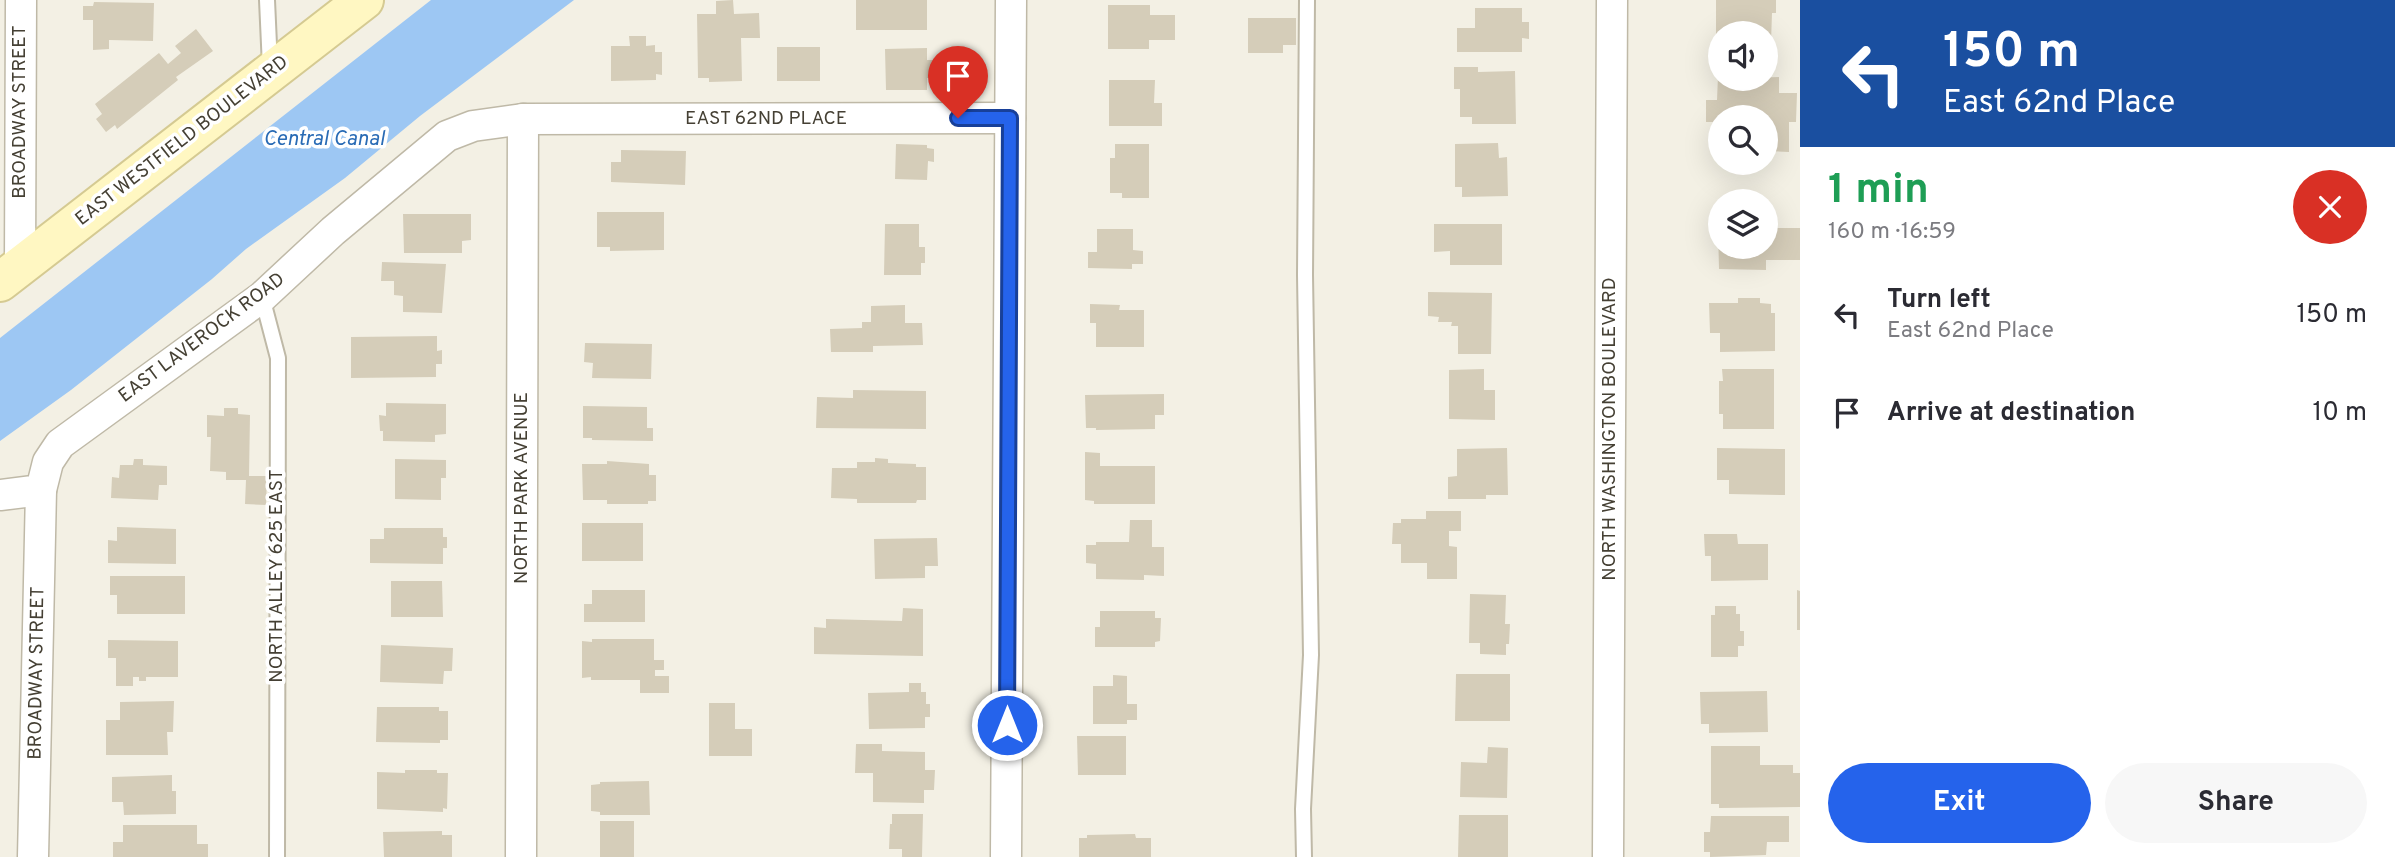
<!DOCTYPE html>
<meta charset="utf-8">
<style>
:root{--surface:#fff;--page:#f7f7f7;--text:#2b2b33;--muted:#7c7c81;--accent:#2563eb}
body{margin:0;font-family:Overpass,sans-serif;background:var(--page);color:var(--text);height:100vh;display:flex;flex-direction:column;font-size:26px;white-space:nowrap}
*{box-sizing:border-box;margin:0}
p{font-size:23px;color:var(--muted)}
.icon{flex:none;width:38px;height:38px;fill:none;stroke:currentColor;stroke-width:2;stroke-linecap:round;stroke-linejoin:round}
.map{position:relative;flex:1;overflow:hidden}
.side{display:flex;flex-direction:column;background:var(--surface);width:595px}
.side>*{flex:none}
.hud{background:#1a4fa0;color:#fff;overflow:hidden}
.tools{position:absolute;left:1708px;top:21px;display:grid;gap:14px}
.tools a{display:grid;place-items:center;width:70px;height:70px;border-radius:50%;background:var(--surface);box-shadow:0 7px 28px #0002;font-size:35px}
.pin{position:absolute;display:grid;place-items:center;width:60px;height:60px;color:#fff;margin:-72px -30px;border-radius:50% 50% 50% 0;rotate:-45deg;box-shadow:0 0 7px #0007}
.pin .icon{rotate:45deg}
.me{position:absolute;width:77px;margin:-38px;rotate:0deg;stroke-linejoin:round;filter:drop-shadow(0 0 5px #0008)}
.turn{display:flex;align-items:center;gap:24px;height:147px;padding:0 28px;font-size:32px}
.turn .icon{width:91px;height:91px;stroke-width:2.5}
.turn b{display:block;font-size:49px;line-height:60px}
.round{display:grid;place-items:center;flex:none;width:74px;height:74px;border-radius:37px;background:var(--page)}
.overview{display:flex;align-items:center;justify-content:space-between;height:119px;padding:0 28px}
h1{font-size:42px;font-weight:700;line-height:52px;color:#1e9e55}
.cta{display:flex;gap:14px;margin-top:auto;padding:14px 28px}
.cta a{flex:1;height:80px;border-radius:42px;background:var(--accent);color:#fff;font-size:28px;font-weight:700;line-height:80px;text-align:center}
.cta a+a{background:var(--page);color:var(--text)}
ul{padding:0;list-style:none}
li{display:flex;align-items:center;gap:21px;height:98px;padding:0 28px}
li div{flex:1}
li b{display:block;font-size:26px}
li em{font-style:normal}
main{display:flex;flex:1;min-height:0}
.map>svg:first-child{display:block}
.water{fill:#9dc7f3}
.building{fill:#d5cdb9}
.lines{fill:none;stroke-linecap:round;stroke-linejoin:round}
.lane-casing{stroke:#bfb9a7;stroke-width:18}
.street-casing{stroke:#bfb9a7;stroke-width:33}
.secondary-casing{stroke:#d5ca92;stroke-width:42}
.lane{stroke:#fff;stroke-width:14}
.street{stroke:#fff;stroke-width:30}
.secondary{stroke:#fff7c2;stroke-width:38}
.route-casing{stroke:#184099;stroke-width:18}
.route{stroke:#2563eb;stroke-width:12}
.labels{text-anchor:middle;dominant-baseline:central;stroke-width:7;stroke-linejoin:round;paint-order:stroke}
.street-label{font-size:19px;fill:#454034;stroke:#fff}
.water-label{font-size:21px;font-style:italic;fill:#296bb5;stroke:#fff}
</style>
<main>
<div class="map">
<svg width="1800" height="857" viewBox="0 0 1800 857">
<rect width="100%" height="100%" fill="#f3f0e4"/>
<polygon class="water" points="431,0 574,0 420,116 345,178 246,249 212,279 71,390 0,441 0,338"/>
<g class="building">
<polygon points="733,0 734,14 759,13 760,38 741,38 742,81 709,82 709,78 698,78 697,14 716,14 716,1"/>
<rect x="856" y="0" width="71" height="30"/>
<polygon points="1716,0 1776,0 1776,13 1772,13 1771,42 1766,42 1766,33 1720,33 1720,55 1716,55"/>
<polygon points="94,2 154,3 153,41 109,40 109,49 93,50 93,20 83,20 83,6 93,6"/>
<polygon points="1108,5 1150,5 1150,15 1175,15 1175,40 1149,40 1149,49 1108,49"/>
<polygon points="1475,8 1522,8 1522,22 1529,22 1529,39 1522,38 1522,52 1457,52 1457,28 1475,28"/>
<polygon points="1248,18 1296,18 1296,45 1283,45 1283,53 1248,53"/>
<polygon points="196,29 213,51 176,77 178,80 117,129 115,125 106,132 96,119 102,114 95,104 159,53 168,64 181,53 175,46"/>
<polygon points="629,36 646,36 646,46 655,45 655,52 662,52 662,75 656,74 656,80 611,81 611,46 630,46"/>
<rect x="777" y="47" width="43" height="34"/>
<polygon points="927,48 927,60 936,60 937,78 927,78 927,90 886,90 885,49"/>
<polygon points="1454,67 1478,67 1478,72 1515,71 1516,124 1472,124 1472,117 1460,117 1460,89 1454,89"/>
<polygon points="1718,76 1720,76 1720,79 1779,77 1779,93 1797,93 1796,122 1789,122 1789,152 1766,151 1766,117 1720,117 1720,122 1706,122 1706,100 1717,100"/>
<polygon points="1109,80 1155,80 1154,103 1162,103 1162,126 1109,126"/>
<polygon points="1498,143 1499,158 1507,157 1508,196 1462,197 1462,187 1455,187 1455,144"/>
<polygon points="896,144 927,145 927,148 934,149 934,162 928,161 927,180 895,179"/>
<polygon points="1115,144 1149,144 1149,198 1122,198 1122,193 1110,193 1110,158 1115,158"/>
<polygon points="621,150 686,151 685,185 611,182 611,162 621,162"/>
<polygon points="597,212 664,212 664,250 610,251 610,247 597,247"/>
<polygon points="403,214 471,214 471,240 462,241 462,253 404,253"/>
<polygon points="885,224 919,224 919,247 925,247 925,263 921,263 921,275 884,275"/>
<polygon points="1434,224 1502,224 1502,265 1450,265 1450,251 1434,252"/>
<polygon points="1766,228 1800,228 1800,260 1766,260 1766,270 1719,269 1718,229 1720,229 1720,247 1766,247"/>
<polygon points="1097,229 1133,229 1133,250 1143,251 1143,264 1132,264 1132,269 1088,268 1088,252 1097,252"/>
<polygon points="382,262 446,264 442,313 403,312 403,296 394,295 394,281 381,281"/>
<polygon points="1428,292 1492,293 1491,354 1458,354 1458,326 1451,326 1452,322 1438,322 1439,317 1428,316"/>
<polygon points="1738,298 1760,298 1760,303 1771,304 1771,313 1775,313 1775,351 1720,352 1720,333 1710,333 1709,303 1738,303"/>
<polygon points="1090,304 1120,305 1119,310 1144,310 1144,347 1096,347 1096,323 1090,323"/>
<polygon points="905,305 905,323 922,323 923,345 873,346 873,352 831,352 830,329 862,328 862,322 871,322 871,306"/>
<polygon points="437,336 437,351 442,350 442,364 436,364 436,377 351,378 351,337"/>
<polygon points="585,343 652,344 651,379 592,378 593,363 584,362"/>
<polygon points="1484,369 1484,390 1495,390 1495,420 1449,419 1449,370"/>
<polygon points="1722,369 1774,369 1774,429 1723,429 1723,414 1719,414 1719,381 1723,381"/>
<polygon points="853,390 926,391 926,429 816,428 817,397 853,398"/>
<polygon points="1164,394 1164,415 1155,415 1155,429 1096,430 1096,428 1086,428 1085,395"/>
<polygon points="386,403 446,404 446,434 435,435 435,442 383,441 383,431 380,431 379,415 386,416"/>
<polygon points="583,406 647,407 647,428 653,428 653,441 592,440 592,438 583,438"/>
<polygon points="224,408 238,408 238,414 250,415 249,476 267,476 266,505 245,504 246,480 226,480 226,472 210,471 211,437 207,437 207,415 224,416"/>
<polygon points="1507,448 1508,495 1486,495 1486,499 1448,499 1448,477 1457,476 1457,449"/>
<polygon points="1717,448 1785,449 1785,495 1729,494 1729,480 1717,480"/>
<polygon points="1085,452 1100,453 1100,466 1155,466 1155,504 1094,504 1094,501 1085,500"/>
<polygon points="875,458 888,459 888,463 916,464 916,467 926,467 926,500 917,500 916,503 857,503 857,499 831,498 832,468 857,468 857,462 875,462"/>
<polygon points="134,459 143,459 143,465 167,466 167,485 159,485 158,500 111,498 112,477 119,478 120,465 133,465"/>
<polygon points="395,459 446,460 446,478 441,478 441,500 395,499"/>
<polygon points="607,461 649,464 649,475 656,475 656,501 648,501 648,504 607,504 607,500 583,500 582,464 607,464"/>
<polygon points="1426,511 1461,511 1461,531 1449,531 1449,546 1457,547 1457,579 1427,579 1427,563 1401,563 1401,544 1392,544 1393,523 1401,523 1401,519 1426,519"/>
<polygon points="1130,520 1152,520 1152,547 1164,547 1164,576 1144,575 1144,580 1096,579 1096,564 1086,563 1086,545 1096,545 1096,542 1129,542"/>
<rect x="582" y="523" width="61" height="38"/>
<polygon points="117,527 176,529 176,564 108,563 108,540 117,541"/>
<polygon points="384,528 443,528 443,537 447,537 447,548 443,548 443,564 370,563 370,539 384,539"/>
<polygon points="1704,534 1737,534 1738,544 1768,544 1768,580 1711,581 1711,556 1705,556"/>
<polygon points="937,538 938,566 925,566 925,578 875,579 874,539"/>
<polygon points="110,576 185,576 185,614 117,614 117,595 110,595"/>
<polygon points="391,581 442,581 443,617 391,617"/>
<polygon points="592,590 645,590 645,622 584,622 584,604 592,604"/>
<polygon points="1797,590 1800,591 1800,630 1797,630"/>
<polygon points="1470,594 1506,595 1505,624 1510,624 1509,644 1506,644 1506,655 1480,654 1480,643 1469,643"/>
<polygon points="1715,606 1736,606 1736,614 1740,614 1740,631 1744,631 1744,646 1738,646 1738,657 1711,657 1711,615 1715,615"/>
<polygon points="903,608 923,609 923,656 814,654 814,627 826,628 826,619 902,621"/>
<polygon points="1100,611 1155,611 1155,618 1161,618 1160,641 1155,642 1155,647 1095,647 1095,627 1100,627"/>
<polygon points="592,639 654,639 654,660 664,660 664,670 655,670 655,676 669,676 669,693 640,693 640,680 591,680 591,677 582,678 582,641 592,642"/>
<polygon points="108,640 178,641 178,677 146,677 146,681 139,681 139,677 133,677 133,686 116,686 116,658 108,658"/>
<polygon points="381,645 453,648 452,671 444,671 443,684 380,682"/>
<polygon points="1456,674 1510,674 1510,721 1455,721"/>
<polygon points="1113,675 1127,676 1127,704 1137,704 1137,720 1127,720 1127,724 1093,724 1093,686 1113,686"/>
<polygon points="909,683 921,683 921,692 926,692 926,704 930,704 930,717 925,717 925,728 869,729 868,693 909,692"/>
<polygon points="1767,691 1768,732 1709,733 1709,724 1701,724 1700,692"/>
<polygon points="174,701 173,732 167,732 168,755 106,755 106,720 120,720 120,702"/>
<polygon points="709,703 735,703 735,729 752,729 752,756 709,756"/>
<polygon points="377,707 439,707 439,711 448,711 448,740 440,740 440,743 376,742"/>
<polygon points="1077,736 1126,736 1126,775 1078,775"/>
<polygon points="856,744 882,744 882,751 925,752 925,770 935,770 934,790 924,790 924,803 873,802 873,773 855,773"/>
<polygon points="1711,746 1760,746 1760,765 1793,765 1793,773 1800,773 1800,807 1719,808 1719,804 1711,804"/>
<polygon points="1488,747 1508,748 1507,798 1460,797 1461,762 1487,763"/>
<polygon points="405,770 437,770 437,773 448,773 447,809 443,808 443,812 377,809 377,772 405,773"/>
<polygon points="172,775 172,791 176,791 176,814 124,815 123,802 112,802 112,777"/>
<polygon points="649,781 650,815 600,815 600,812 591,811 591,785 600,784 600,782"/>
<polygon points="892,814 923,814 922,857 902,857 902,849 889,849 890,824 892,824"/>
<polygon points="1459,815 1508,815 1508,857 1458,857"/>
<polygon points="1711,816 1789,816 1789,842 1767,842 1766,855 1710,857 1710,852 1704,852 1704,832 1710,832"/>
<rect x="600" y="821" width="34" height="36"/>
<polygon points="123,825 197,825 197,844 208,844 208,857 113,857 113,842 123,842"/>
<polygon points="442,831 442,835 452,835 452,857 384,857 383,832"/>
<polygon points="1135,834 1136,838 1151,838 1151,857 1079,857 1079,838 1087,838 1087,835"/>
</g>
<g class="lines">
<defs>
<g id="lane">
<polyline points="267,0 270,67"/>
<polyline points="262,297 278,358 277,857"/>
<polyline points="1304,857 1303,809 1311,655 1305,275 1307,0"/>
</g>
<g id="street">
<polyline points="20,266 21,0"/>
<polyline points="0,495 41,490 48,462 60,444 262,297 333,231 447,136 473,126 523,119 1010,118"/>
<polyline points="33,857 41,490"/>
<polyline points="521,857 523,119"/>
<polyline points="1006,857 1011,0"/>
<polyline points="1608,857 1612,0"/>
</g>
<polyline id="secondary" points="0,282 364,0"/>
</defs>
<use href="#lane" class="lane-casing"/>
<use href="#street" class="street-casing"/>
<use href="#secondary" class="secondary-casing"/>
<use href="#lane" class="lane"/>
<use href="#street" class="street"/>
<use href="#secondary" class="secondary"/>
</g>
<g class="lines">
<defs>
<polyline id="route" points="958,118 1010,118 1007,725"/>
</defs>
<use href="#route" class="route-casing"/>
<use href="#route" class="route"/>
</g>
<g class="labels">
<g class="street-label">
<text transform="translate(20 112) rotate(-90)">BROADWAY STREET</text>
<text x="766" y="119">EAST 62ND PLACE</text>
<text transform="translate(182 141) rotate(-38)">EAST WESTFIELD BOULEVARD</text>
<text transform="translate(202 338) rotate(-37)">EAST LAVEROCK ROAD</text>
<text transform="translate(1610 429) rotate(-90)">NORTH WASHINGTON BOULEVARD</text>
<text transform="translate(522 488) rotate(-90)">NORTH PARK AVENUE</text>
<text transform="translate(277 576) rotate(-90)">NORTH ALLEY 625 EAST</text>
<text transform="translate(37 673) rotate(-89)">BROADWAY STREET</text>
</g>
<g class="water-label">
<text x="324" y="139">Central Canal</text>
</g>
</g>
</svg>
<div class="tools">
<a><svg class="icon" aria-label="sound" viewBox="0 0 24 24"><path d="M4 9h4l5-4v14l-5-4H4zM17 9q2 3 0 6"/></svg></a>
<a><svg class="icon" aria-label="search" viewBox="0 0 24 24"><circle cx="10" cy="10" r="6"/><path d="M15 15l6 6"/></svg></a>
<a><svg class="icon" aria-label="layers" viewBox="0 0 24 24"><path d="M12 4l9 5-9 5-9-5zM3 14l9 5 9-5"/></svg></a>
</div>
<div class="pin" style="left:958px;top:118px;background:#d93025"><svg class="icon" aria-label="arrive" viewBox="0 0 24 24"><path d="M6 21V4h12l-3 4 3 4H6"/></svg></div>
<svg class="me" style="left:1007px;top:725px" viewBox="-20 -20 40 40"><circle r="17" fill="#2563eb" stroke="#fff" stroke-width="3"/><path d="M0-11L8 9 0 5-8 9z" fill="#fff"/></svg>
</div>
<section class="side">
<div class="hud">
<div class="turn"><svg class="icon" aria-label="left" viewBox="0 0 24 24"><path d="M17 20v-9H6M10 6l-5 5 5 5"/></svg><div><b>150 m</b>East 62nd Place</div></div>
</div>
<div class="overview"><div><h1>1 min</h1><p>160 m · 16:59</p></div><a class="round" style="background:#d93025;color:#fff"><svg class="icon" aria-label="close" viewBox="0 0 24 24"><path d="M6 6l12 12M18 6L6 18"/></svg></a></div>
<ul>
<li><svg class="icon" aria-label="left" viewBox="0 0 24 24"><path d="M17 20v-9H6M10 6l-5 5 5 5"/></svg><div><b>Turn left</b><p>East 62nd Place</p></div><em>150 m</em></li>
<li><svg class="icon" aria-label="arrive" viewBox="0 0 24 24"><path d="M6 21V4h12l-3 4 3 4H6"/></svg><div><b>Arrive at destination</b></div><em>10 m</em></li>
</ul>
<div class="cta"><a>Exit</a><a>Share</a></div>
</section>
</main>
